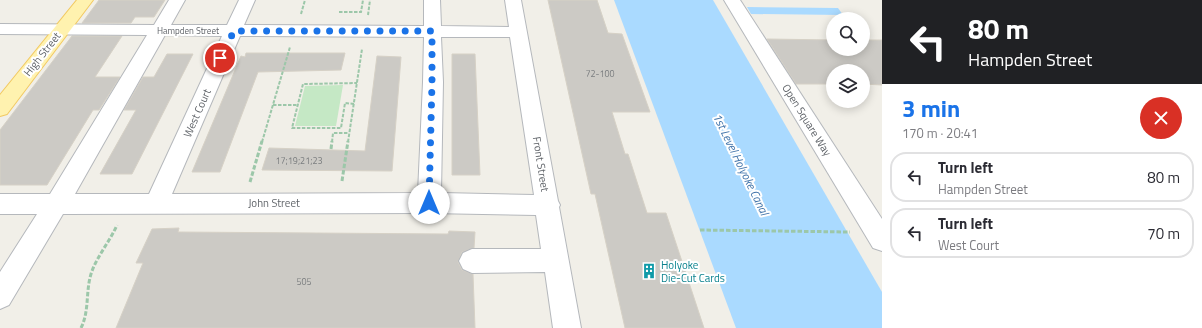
<!DOCTYPE html>
<meta charset="utf-8">
<style>
:root{--surface:#fff;--page:#f2f2f3;--text:#2b2b33;--muted:#7c7c81;--line:#e1e1e2;--accent:#1a73e8}
body{margin:0;font-family:"Titillium Web",sans-serif;background:var(--page);color:var(--text);height:100vh;display:flex;flex-direction:column;font-size:15px;white-space:nowrap}
*{box-sizing:border-box;margin:0}
p{font-size:13px;color:var(--muted)}
.icon{flex:none;width:22px;height:22px;fill:none;stroke:currentColor;stroke-width:2;stroke-linecap:round;stroke-linejoin:round}
.map{position:relative;flex:1;overflow:hidden}
.panel{display:flex;flex-direction:column;background:var(--surface);width:320px}
.panel>*{flex:none}
.banner{background:#202124;color:#fff;overflow:hidden}
.controls{position:absolute;left:826px;top:12px;display:grid;gap:8px}
.controls a{display:grid;place-items:center;width:44px;height:44px;border-radius:50%;background:var(--surface);box-shadow:0 2px 10px #0003;font-size:20px}
.pin{position:absolute;display:grid;place-items:center;width:34px;height:34px;color:#fff;margin:-17px;border:2px solid #fff;border-radius:50%;box-shadow:0 1px 4px #0007}
.me{position:absolute;width:44px;margin:-22px;rotate:0deg;stroke-linejoin:round;filter:drop-shadow(0 0 3px #0008)}
.turn{display:flex;align-items:center;gap:14px;height:84px;padding:0 20px;font-size:18px}
.turn .icon{width:52px;height:52px;stroke-width:2.5}
.turn b{display:block;font-size:28px;line-height:34px}
.round{display:grid;place-items:center;flex:none;width:42px;height:42px;border-radius:21px;background:var(--page)}
.headline{display:flex;align-items:center;justify-content:space-between;height:68px;padding:0 20px}
h1{font-size:24px;font-weight:700;line-height:30px;color:var(--accent)}
ul{padding:0;list-style:none}
li{display:flex;align-items:center;gap:12px;height:50px;margin:0 8px 6px;padding:0 12px;border:2px solid var(--line);border-radius:16px}
li div{flex:1}
li b{display:block;font-size:15px}
li em{font-style:normal}
main{display:flex;flex:1;min-height:0}
.map>svg:first-child{display:block}
.green{fill:#c5e8c5}
.water{fill:#aadaff}
.building{fill:#cccac5;stroke:#d6d1c6}
.lines{fill:none;stroke-linecap:round;stroke-linejoin:round}
.minor-casing{stroke:#b5b8bc;stroke-width:2}
.major-casing{stroke:#f2c960;stroke-width:2}
.path-far1{stroke:#9cc7a9;stroke-width:2;stroke-dasharray:3.5 1.5;stroke-linecap:butt}
.path{stroke:#9cc7a9;stroke-width:3;stroke-dasharray:4.5 2;stroke-linecap:butt}
.minor{fill:#fff;fill-rule:evenodd}
.major{fill:#fff2af;fill-rule:evenodd}
.route{stroke:#1a73e8;stroke-width:7;stroke-dasharray:0 12.6}
.labels{text-anchor:middle;dominant-baseline:central;stroke-width:4;stroke-linejoin:round;paint-order:stroke}
.far-street-label{font-size:9px;fill:#5f6368;stroke:#fff}
.number-label{font-size:9px;fill:#7a7d7f}
.street-label{font-size:11px;fill:#5f6368;stroke:#fff}
.culture-label{font-size:11px;fill:#0d838f;stroke:#fff;text-anchor:start}
.water-label{font-size:12px;font-style:italic;fill:#4174aa;stroke:#fff}
</style>
<main>
<div class="map">
<svg width="882" height="328" viewBox="0 0 882 328">
<rect width="100%" height="100%" fill="#f1efe8"/>
<polygon class="green" points="343,85 336,126 295,126 305,86"/>
<g class="water">
<polygon points="614,0 713,0 882,292 882,328 736,328"/>
<polygon points="747,7 838,8 843,15 751,14"/>
</g>
<g class="building">
<polygon points="99,0 165,0 154,17 135,17 131,23 82,23"/>
<polygon points="548,0 597,0 608,33 622,34 650,112 612,112 625,154 628,154 647,213 666,213 704,328 625,328 595,194 591,194"/>
<polygon points="72,36 122,36 95,77 120,77 99,110 93,110 47,185 0,185 0,130"/>
<polygon points="767,39 833,40 833,49 863,49 863,40 882,40 882,85 863,84 863,71 833,71 833,84 796,84"/>
<polygon points="246,53 345,53 341,70 258,72 220,172 192,172 241,56 245,57"/>
<polygon points="167,54 193,54 132,174 100,174 136,110 124,110 143,77 154,77"/>
<polygon points="452,54 475,54 480,175 452,175"/>
<polygon points="377,56 401,57 392,171 262,170 269,148 365,151"/>
<polygon points="179,228 178,232 448,234 449,231 475,232 474,248 462,252 458,262 462,270 473,274 475,328 116,328 143,263 136,263 152,229"/>
</g>
<g class="lines">
<defs>
<g id="minor">
<path d="M169,0H185L171,25H227L239,0H255L244,25L424,26V0H440L441,26L509,27L505,0H521L558,201L560,205L559,207L581,328H553L545,272L472,273L463,269L459,261L463,253L472,249H541L536,215L429,213L63,214L9,305L0,309V272L37,214H0V194H50L147,35L0,34V24L154,25ZM165,35L222,36L149,194H75ZM240,36L424,37L423,82L418,193L172,194ZM441,37H510L534,195L441,193L443,82Z"/>
<polygon points="724,0 740,0 882,219 882,251 873,248"/>
</g>
<polygon id="major" points="77,0 93,0 7,114 0,116 0,95"/>
</defs>
<use href="#minor" class="minor-casing"/>
<use href="#major" class="major-casing"/>
<g class="path-far1">
<polyline points="339,12 361,12 363,0"/>
<polyline points="301,14 305,0"/>
<polyline points="368,15 370,0"/>
<polyline points="354,104 345,103 341,128 292,128 303,84 357,83"/>
<polyline points="273,105 298,105"/>
<polyline points="262,142 290,47"/>
<polyline points="332,142 333,133 349,133"/>
<polyline points="348,142 362,49"/>
</g>
<g class="path">
<polyline points="331,149 332,141"/>
<polyline points="342,181 348,141"/>
<polyline points="250,182 262,141"/>
<polyline points="700,230 850,232"/>
<path d="M81,328C90,310 85,290 92,271C98,255 110,241 117,225"/>
</g>
<use href="#minor" class="minor"/>
<use href="#major" class="major"/>
</g>
<g class="lines">
<polyline class="route" points="220,58 234,31 432,31 432,82 429,203"/>
</g>
<defs>
<symbol id="building-bare" viewBox="-9 -9 18 18"><path d="M-4-6H4V6H1V3H-1V6H-4ZM-2.5-4.3h1.7v1.8h-1.7ZM.8-4.3h1.7v1.8H.8ZM-2.5-1h1.7V.8h-1.7ZM.8-1h1.7V.8H.8Z" fill="#0f9aa8" stroke="#fff" stroke-width="2.5" paint-order="stroke"/></symbol>
</defs>
<g fill-rule="evenodd">
<use href="#building-bare" x="638" y="260" width="22" height="22"/>
</g>
<g class="labels">
<g class="far-street-label">
<text x="188" y="30">Hampden Street</text>
</g>
<g class="number-label">
<text x="600" y="73">72-100</text>
<text x="299" y="160">17;19;21;23</text>
<text x="304" y="281">505</text>
</g>
<g class="street-label">
<text transform="translate(42 54) rotate(-52)">High Street</text>
<text transform="translate(197 113) rotate(-66)">West Court</text>
<text transform="translate(807 120) rotate(58)">Open Square Way</text>
<text transform="translate(541 164) rotate(81)">Front Street</text>
<text x="274" y="203">John Street</text>
</g>
<g class="culture-label">
<text x="661" y="265">Holyoke<tspan x="661" dy="13">Die-Cut Cards</tspan></text>
</g>
<g class="water-label">
<text transform="translate(741 164) rotate(64)">1st Level Holyoke Canal</text>
</g>
</g>
</svg>
<div class="controls">
<a><svg class="icon" aria-label="search" viewBox="0 0 24 24"><circle cx="10" cy="10" r="6"/><path d="M15 15l6 6"/></svg></a>
<a><svg class="icon" aria-label="layers" viewBox="0 0 24 24"><path d="M12 4l9 5-9 5-9-5zM3 14l9 5 9-5"/></svg></a>
</div>
<div class="pin" style="left:220px;top:58px;background:#d93025"><svg class="icon" aria-label="arrive" viewBox="0 0 24 24"><path d="M6 21V4h12l-3 4 3 4H6"/></svg></div>
<svg class="me" style="left:429px;top:203px" viewBox="-20 -20 40 40"><circle r="19" fill="#fff"/><path d="M0-13L10 11 0 6-10 11z" fill="#1a73e8"/></svg>
</div>
<section class="panel">
<div class="banner">
<div class="turn"><svg class="icon" aria-label="left" viewBox="0 0 24 24"><path d="M17 20v-9H6M10 6l-5 5 5 5"/></svg><div><b>80 m</b>Hampden Street</div></div>
</div>
<div class="headline"><div><h1>3 min</h1><p>170 m · 20:41</p></div><a class="round" style="background:#d93025;color:#fff"><svg class="icon" aria-label="close" viewBox="0 0 24 24"><path d="M6 6l12 12M18 6L6 18"/></svg></a></div>
<ul>
<li><svg class="icon" aria-label="left" viewBox="0 0 24 24"><path d="M17 20v-9H6M10 6l-5 5 5 5"/></svg><div><b>Turn left</b><p>Hampden Street</p></div><em>80 m</em></li>
<li><svg class="icon" aria-label="left" viewBox="0 0 24 24"><path d="M17 20v-9H6M10 6l-5 5 5 5"/></svg><div><b>Turn left</b><p>West Court</p></div><em>70 m</em></li>
</ul>
</section>
</main>
